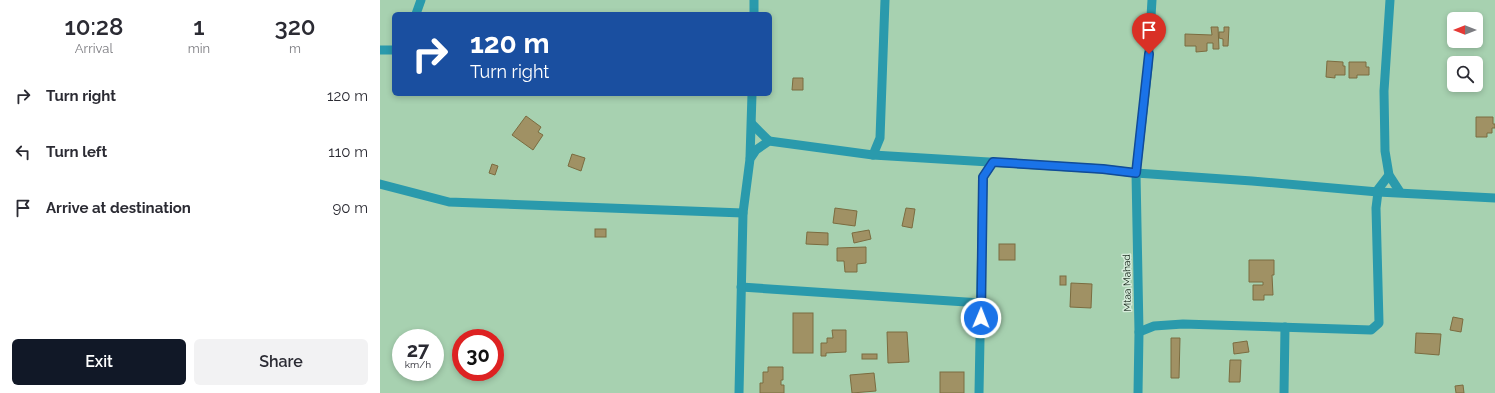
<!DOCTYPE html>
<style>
:root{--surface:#fff;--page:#f2f2f3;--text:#2b2b33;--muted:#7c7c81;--accent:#111827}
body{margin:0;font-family:Raleway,sans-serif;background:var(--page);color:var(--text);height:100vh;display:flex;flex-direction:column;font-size:15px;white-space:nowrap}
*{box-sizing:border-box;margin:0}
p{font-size:13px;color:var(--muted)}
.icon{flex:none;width:22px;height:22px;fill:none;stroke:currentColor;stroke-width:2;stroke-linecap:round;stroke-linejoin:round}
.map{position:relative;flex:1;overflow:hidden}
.side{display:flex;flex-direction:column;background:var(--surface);width:380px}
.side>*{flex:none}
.top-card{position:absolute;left:12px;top:12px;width:380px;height:84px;border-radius:6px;box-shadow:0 2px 6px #0003;background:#1a4fa0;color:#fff;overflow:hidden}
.needle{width:26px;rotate:270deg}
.controls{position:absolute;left:1067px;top:12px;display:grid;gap:8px}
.controls a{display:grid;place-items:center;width:36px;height:36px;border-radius:6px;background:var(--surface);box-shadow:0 2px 6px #0003;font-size:20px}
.speed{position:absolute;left:12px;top:329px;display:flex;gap:8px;font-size:20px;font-weight:700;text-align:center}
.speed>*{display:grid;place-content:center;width:52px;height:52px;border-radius:50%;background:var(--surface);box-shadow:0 2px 6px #0003;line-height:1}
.speed small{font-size:10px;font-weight:400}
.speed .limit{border:6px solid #d22;background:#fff;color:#111}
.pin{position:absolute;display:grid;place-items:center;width:34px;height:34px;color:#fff;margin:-41px -17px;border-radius:50% 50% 50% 0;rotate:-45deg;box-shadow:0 0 4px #0007}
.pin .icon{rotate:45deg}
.me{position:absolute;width:44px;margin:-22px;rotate:1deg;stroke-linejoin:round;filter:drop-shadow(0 0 3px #0008)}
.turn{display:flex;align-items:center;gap:14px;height:84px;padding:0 12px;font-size:18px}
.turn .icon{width:52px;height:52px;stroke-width:2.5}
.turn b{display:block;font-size:28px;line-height:34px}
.eta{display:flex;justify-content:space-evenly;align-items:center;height:68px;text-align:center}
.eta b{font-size:24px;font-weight:600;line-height:28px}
.button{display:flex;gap:8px;margin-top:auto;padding:8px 12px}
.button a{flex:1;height:46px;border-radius:6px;background:var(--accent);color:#fff;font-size:16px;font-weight:600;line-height:46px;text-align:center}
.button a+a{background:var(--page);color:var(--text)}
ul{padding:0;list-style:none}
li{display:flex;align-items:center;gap:12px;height:56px;padding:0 12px}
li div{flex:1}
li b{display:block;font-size:15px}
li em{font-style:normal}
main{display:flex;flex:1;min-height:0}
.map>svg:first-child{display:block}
.building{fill:#a09164;stroke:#7b6c40}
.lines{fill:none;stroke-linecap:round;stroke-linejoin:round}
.minor{stroke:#2a9aac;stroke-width:9}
.route-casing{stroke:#114b97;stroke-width:10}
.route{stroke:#1a73e8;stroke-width:7}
.labels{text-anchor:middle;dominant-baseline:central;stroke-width:3;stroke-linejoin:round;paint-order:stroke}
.street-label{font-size:10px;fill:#102014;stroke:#d6ecdb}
</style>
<main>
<section class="side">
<div class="eta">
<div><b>10:28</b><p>Arrival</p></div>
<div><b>1</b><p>min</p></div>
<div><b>320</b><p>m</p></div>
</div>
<ul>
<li><svg class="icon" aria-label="right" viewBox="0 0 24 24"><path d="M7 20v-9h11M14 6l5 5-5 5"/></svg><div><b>Turn right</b></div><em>120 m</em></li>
<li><svg class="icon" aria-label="left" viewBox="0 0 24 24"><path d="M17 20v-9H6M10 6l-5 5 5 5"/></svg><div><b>Turn left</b></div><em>110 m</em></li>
<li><svg class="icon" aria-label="arrive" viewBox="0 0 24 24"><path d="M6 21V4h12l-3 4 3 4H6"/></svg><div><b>Arrive at destination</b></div><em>90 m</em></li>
</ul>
<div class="button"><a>Exit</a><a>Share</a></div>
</section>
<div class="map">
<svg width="1115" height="393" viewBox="0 0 1115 393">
<rect width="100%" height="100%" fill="#a7d1b0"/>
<g class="building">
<polygon points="831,27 838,27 839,49 833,49 833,43 827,43 827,51 816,52 816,46 805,46 805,34 832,35"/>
<polygon points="844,27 849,27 848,46 843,46 843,39 839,38 839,32 844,32"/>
<polygon points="947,61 963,62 963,66 965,66 965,75 955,75 955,78 946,77"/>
<polygon points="969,62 986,62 986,67 989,67 989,75 977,75 977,78 969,78"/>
<polygon points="413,78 423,78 423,90 412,90"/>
<polygon points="146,116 161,127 158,132 163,135 153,150 132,135"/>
<polygon points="1096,117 1113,117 1113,124 1115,124 1115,128 1112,128 1112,133 1107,133 1107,137 1096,137"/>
<polygon points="192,154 205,158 201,171 188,166"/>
<polygon points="112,164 118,166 115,175 109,173"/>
<polygon points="455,208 477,211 475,226 453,223"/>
<polygon points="526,208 535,209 532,228 522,226"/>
<rect x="215" y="229" width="11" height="8"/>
<polygon points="489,230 491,239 474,243 472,233"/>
<polygon points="427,232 448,233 448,245 426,244"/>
<rect x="619" y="244" width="16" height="16"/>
<polygon points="486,247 486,263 477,264 477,272 465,272 464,261 457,261 457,248"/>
<polygon points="869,260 894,260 894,275 892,275 893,295 884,295 884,300 873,300 873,285 883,285 883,282 869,282"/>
<rect x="680" y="276" width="6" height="9"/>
<polygon points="691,283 712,284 711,308 690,307"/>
<rect x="413" y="313" width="20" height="40"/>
<polygon points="1073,317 1083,319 1081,332 1070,330"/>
<polygon points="452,330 466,330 466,352 446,353 446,356 441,356 441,343 447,343 447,338 453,338"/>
<polygon points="507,332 527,332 529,362 508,363"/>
<polygon points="1036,333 1061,334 1059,355 1035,353"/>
<polygon points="791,338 800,338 799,378 791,378"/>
<polygon points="867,341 869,352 854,354 853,343"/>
<rect x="482" y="354" width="15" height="5"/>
<polygon points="850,360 861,360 860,382 849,382"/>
<polygon points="388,367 403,367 403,380 401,380 401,385 404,385 404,393 380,393 380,383 383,383 383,372 388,372"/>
<rect x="560" y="372" width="24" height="21"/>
<polygon points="494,373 496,391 472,393 470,375"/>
<polygon points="1083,385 1084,393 1076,393 1075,386"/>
</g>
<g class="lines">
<g class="minor">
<polyline points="1010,0 1004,91 1005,151 1009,175 1020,192"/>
<polyline points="36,14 41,0"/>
<polyline points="374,14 374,0"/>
<polyline points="0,50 14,50"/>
<polyline points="372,124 389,141"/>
<polyline points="493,155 500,138 505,0"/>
<polyline points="370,158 372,94"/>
<polyline points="0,184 69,202 363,213"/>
<polyline points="996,192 1009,175"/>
<polyline points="361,287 601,303"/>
<polyline points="759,332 774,326 803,324 991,330 999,323 996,208 998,192"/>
<polyline points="359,393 363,213 370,159 376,150 389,141 493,155 723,169 756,173 872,181 998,192 1115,198"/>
<polyline points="599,393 603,177 613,162"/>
<polyline points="758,393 759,332 756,173 768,67 772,0"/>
<polyline points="904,393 905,327"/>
</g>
</g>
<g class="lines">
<defs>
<polyline id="route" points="601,318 603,177 613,162 723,169 756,173 769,54"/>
</defs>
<use href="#route" class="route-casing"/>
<use href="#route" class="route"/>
</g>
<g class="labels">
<g class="street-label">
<text transform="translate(747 283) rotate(-91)">Mtaa Mahad</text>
</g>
</g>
</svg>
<div class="controls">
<a><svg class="needle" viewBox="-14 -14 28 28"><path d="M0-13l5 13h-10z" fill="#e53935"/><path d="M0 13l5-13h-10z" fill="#7c7c81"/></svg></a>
<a><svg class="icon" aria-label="search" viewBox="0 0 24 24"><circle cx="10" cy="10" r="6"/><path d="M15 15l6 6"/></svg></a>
</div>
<div class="speed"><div>27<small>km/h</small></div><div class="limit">30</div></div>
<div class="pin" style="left:769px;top:54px;background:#d93025"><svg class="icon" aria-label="arrive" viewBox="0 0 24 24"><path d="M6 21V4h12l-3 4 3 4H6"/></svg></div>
<svg class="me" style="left:601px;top:318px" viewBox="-20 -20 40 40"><circle r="17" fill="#1a73e8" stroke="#fff" stroke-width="3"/><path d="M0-11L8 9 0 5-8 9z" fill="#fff"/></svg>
<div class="top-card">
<div class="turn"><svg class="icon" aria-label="right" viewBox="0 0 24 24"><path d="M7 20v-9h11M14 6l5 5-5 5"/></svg><div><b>120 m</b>Turn right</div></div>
</div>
</div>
</main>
